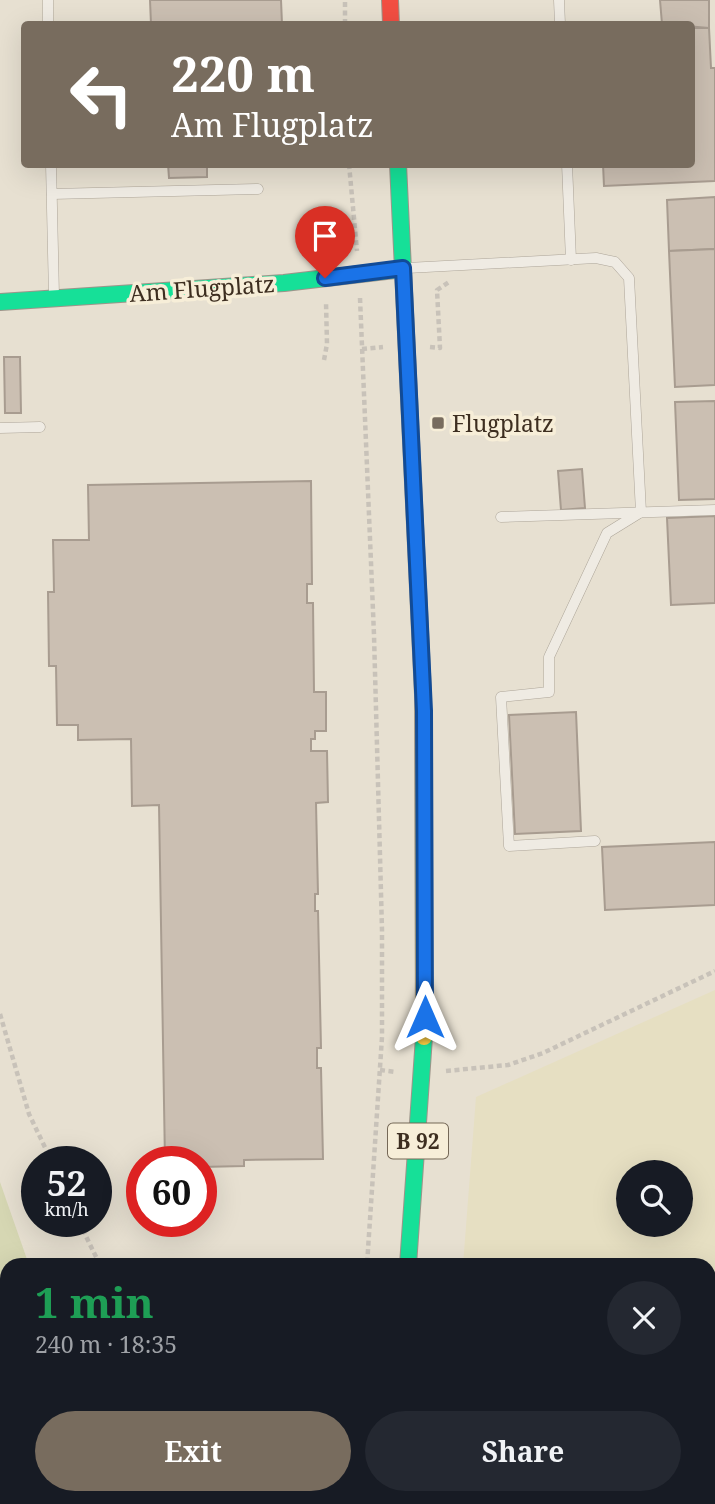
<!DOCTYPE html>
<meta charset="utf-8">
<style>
:root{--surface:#171b24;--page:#242831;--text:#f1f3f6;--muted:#9ea1a6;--accent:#786c5e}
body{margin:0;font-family:"Noto Serif",serif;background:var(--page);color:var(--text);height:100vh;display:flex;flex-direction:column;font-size:26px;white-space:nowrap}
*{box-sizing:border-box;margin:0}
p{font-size:23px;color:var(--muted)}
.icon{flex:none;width:38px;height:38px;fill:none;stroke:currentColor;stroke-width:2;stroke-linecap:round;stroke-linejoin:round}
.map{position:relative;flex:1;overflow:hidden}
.details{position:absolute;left:0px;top:1258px;width:716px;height:247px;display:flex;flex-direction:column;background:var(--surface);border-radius:21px 21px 0 0;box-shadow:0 7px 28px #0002}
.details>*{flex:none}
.top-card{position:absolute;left:21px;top:21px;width:674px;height:147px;border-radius:7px;box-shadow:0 7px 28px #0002;background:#786c5e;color:#fff;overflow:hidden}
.buttons{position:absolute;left:616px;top:1160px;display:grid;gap:14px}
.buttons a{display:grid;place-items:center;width:77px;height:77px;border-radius:50%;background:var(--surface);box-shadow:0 7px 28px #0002;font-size:35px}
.speed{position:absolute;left:21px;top:1146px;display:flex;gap:14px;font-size:35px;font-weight:700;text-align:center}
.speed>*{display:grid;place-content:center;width:91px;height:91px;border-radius:50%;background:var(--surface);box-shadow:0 7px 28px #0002;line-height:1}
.speed small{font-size:18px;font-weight:400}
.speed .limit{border:10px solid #d22;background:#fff;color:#111}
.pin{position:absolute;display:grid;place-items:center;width:60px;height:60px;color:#fff;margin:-72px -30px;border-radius:50% 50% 50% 0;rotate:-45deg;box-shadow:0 0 7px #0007}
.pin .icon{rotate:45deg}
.me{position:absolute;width:77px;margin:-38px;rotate:0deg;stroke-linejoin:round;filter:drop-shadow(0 0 5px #0008)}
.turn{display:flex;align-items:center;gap:24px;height:147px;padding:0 35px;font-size:32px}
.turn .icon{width:91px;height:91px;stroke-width:2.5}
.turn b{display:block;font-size:49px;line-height:60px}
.round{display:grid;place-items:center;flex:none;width:74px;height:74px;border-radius:37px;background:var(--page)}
.overview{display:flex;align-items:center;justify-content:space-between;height:119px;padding:0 35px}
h1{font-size:42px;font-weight:700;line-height:52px;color:#1e9e55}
.action{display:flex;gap:14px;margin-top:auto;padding:14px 35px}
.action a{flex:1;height:80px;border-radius:42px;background:var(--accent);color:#fff;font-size:28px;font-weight:700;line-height:80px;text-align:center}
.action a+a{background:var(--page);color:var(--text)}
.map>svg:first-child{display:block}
.farmland{fill:#e6dfc2;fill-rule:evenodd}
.green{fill:#d6d7b3}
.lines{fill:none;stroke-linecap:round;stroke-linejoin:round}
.stream{stroke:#bcccc2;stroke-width:7}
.building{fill:#cbbfb2;stroke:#a89c90;stroke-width:2}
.lane-casing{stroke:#ada599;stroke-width:11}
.fast-casing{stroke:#9c958a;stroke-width:18}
.slow-casing{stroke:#9c958a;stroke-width:18}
.jam-casing{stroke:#9c958a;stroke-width:18}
.path{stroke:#c8c2b9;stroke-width:4.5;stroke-dasharray:5 3.5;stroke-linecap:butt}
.lane{stroke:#efebe3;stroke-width:10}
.fast{stroke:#16e098;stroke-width:16}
.slow{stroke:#ffcf43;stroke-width:16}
.jam{stroke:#f24e42;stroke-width:16}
.route-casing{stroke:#114b97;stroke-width:18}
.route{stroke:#1a73e8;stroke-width:12}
.poi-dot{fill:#786c5e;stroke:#f7eed8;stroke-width:2.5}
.labels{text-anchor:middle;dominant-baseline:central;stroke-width:7;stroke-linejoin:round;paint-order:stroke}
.shield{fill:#f7eed8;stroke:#756857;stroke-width:2}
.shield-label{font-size:21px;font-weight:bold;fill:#3d2e20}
.street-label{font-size:23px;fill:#3d2e20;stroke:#f7eed8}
.poi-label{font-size:23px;fill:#3d2e20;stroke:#f7eed8;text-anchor:start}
</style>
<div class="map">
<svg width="715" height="1504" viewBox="0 0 715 1504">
<rect width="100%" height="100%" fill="#e7e0d1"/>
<path class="farmland" d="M715,990V1504H465L464,1498H709V1265H463L476,1097ZM628,1172H681V1225H628Z"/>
<g class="green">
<polygon points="0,1182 29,1265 7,1265 7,1465 0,1448"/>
<polygon points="18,1498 138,1498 123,1504 20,1504"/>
<polygon points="157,1498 346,1498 347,1504 173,1504"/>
</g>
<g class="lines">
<g class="stream">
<polyline points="0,1282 7,1297"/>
<polyline points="122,1498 128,1504"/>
</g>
</g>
<g class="building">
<polygon points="150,0 281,0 282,24 151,24"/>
<polygon points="660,0 709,0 709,28 662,24"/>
<polygon points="691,28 709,28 711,68 715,68 715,181 604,186 603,164 691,164"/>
<polygon points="168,164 207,164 207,177 169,178"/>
<polygon points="715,197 715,249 669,251 667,200"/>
<polygon points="715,249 715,385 675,387 669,251"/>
<polygon points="4,357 20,357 21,413 5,413"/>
<polygon points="715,401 715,499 679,500 675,402"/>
<polygon points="582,469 585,508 561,510 558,471"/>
<polygon points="311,481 312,584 307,584 307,603 313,603 314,692 326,692 326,731 315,731 315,739 311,739 311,751 327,751 328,802 316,803 318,894 315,894 315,911 318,911 321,1048 317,1048 317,1068 321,1068 323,1159 244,1160 244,1166 201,1167 201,1162 165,1162 159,805 132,806 131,739 78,740 78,725 57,725 56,666 49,666 48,592 54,592 53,540 89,540 88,485"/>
<polygon points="715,516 715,603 671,605 667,518"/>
<polygon points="576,712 581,831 515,834 509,715"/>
<polygon points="715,842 715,905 605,910 602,847"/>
</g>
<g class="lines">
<defs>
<g id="lane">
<polyline points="48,0 48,24"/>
<polyline points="559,0 560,24"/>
<polyline points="51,164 54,296"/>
<polyline points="567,164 571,260"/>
<polyline points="52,194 258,189"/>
<polyline points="407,268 596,258 615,262 629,278 641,512 607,533 549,657 549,692 501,697 509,846 595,841"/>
<polyline points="0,428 40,427"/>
<polyline points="501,517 715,510"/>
</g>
<g id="fast">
<polyline points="398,164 423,694"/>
<polyline points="0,302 284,283 403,269"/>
<polyline points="408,1265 424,1037"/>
<polyline points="407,1498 408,1504"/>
</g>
<polyline id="slow" points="423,694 424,1037"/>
<polyline id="jam" points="390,0 391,24"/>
</defs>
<use href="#lane" class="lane-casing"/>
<use href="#fast" class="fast-casing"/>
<use href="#slow" class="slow-casing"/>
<use href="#jam" class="jam-casing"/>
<g class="path">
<polyline points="345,24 345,0"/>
<polyline points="349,164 357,251"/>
<polyline points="360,298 374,635 382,930 382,1037 367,1265"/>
<polyline points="430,347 440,348 437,290 449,282"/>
<polyline points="362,349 383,347"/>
<polyline points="324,360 327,344 326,302"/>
<polyline points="0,1014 29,1114 52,1162"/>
<polyline points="380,1070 396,1072"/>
<polyline points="446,1071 508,1065 543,1053 715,971"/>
<polyline points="79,1222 100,1265"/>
<polyline points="364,1498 364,1504"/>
</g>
<use href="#lane" class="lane"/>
<use href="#fast" class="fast"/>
<use href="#slow" class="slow"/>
<use href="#jam" class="jam"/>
</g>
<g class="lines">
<defs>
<polyline id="route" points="325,278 403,268 424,711 425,1017"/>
</defs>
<use href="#route" class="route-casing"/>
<use href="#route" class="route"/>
</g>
<rect class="poi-dot" x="431" y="416" width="14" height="14" rx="3.5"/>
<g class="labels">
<rect class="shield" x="388" y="1123.5" width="60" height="35" rx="5"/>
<g class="shield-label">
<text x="418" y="1141">B 92</text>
</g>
<g class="street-label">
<text transform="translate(202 288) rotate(-4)">Am Flugplatz</text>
</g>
<g class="poi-label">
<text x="452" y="423">Flugplatz</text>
</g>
</g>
</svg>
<div class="buttons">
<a><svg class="icon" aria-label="search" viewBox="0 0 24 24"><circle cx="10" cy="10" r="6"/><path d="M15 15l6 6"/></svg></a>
</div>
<div class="speed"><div>52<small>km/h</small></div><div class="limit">60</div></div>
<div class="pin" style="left:325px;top:278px;background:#d93025"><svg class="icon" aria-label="arrive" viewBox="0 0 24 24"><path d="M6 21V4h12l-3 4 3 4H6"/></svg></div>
<svg class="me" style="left:425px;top:1017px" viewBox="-20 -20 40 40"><path d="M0-17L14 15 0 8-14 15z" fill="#1a73e8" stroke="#fff" stroke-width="4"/></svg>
<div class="top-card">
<div class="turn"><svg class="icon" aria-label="left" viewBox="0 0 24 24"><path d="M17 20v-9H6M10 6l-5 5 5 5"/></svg><div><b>220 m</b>Am Flugplatz</div></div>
</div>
<section class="details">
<div class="overview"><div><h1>1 min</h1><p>240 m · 18:35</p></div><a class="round"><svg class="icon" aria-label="close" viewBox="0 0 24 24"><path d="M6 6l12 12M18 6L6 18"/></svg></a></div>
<div class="action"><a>Exit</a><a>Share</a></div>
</section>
</div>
